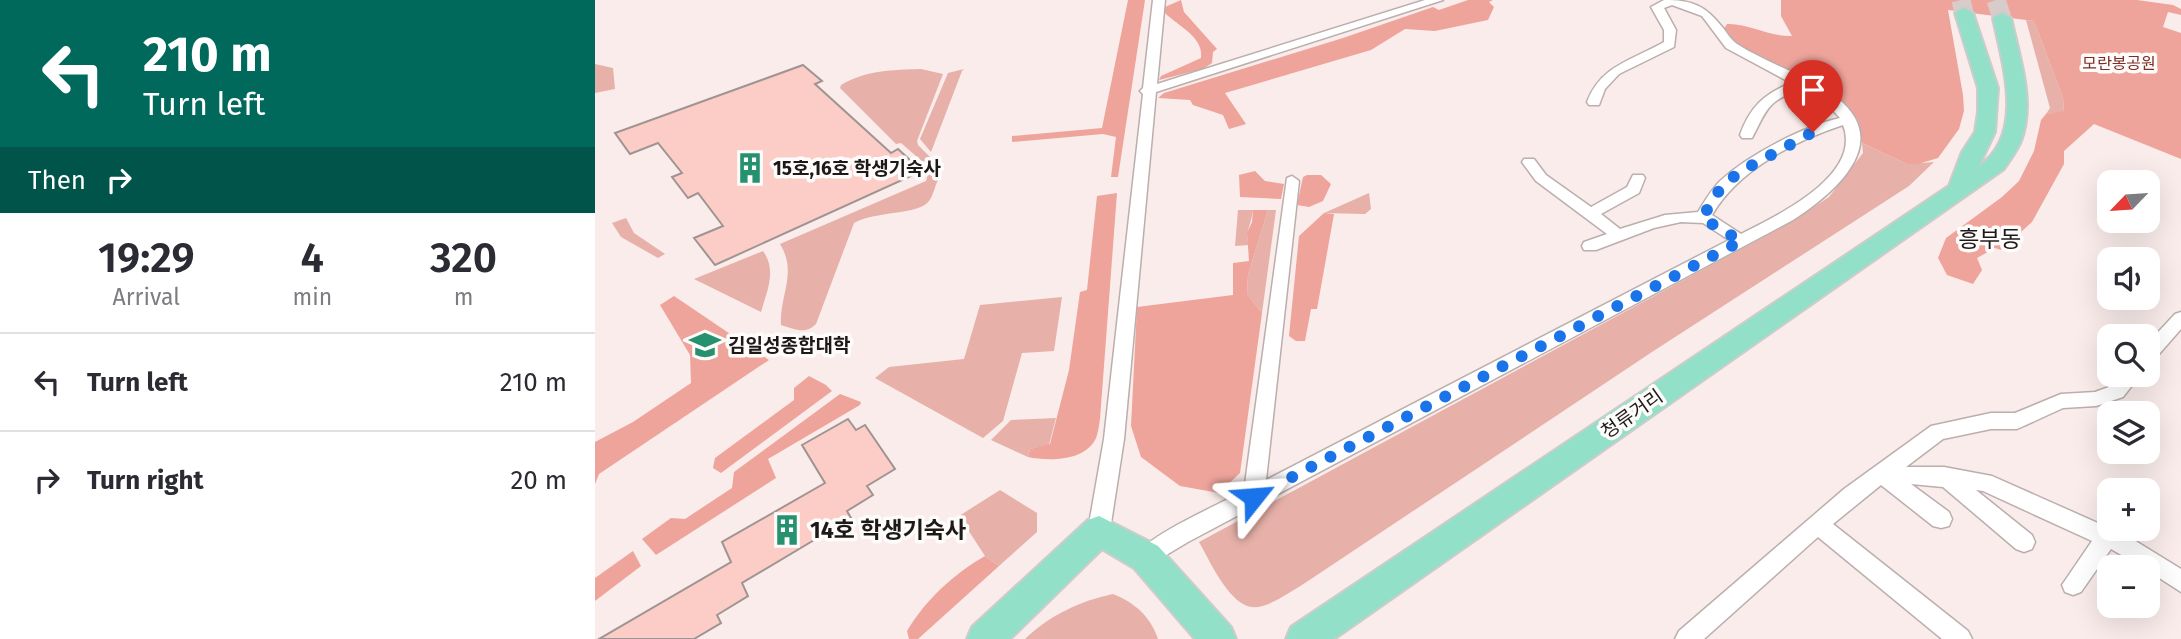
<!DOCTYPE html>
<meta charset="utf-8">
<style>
:root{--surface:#fff;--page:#f2f2f3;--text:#2b2b33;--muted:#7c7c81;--line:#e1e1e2}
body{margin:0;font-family:"Fira Sans","Noto Sans KR",sans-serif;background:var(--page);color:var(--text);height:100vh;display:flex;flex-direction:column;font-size:26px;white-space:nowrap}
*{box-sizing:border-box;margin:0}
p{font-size:23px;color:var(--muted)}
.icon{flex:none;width:38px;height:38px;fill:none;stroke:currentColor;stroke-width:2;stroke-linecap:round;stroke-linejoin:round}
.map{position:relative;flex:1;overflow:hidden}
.panel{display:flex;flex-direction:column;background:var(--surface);width:595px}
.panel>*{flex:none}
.top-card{background:#00695c;color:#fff;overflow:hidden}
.needle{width:46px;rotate:245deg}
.tools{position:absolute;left:1502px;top:170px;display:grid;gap:14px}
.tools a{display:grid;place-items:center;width:63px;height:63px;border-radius:14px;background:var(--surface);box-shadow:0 7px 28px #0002;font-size:35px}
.pin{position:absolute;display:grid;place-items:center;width:60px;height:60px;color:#fff;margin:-72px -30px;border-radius:50% 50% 50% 0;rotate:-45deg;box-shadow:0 0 7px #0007}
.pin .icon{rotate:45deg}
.me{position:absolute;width:77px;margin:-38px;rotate:62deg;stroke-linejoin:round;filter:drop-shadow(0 0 5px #0008)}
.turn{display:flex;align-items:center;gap:24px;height:147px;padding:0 28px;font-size:32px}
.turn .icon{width:91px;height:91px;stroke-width:2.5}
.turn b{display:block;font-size:49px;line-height:60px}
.then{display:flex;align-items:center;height:66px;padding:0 28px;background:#0003;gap:14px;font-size:26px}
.eta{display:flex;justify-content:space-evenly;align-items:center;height:119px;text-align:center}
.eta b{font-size:42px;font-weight:600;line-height:49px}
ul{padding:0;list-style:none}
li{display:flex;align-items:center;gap:21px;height:98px;padding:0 28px;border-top:2px solid var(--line)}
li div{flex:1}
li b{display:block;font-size:26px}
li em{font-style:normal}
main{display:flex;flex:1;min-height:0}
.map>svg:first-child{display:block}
.green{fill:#e7b0a9}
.forest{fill:#eea49b}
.building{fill:#fbcdc6;stroke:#a09492;stroke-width:2}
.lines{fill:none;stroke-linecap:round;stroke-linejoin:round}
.primary-tunnel{stroke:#d8ccca;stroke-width:19;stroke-dasharray:19 10;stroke-linecap:butt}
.street-casing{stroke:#bbafad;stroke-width:3}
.primary-casing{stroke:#cdcccc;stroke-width:4}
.street{fill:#fff;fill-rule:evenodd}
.primary{fill:#92e0c7;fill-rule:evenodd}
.route{stroke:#1a73e8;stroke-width:12;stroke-dasharray:0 21.6}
.labels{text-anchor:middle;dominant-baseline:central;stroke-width:7;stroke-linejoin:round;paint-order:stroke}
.far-park-label{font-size:16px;fill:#7f2a23;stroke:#fefcfb}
.poi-label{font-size:19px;font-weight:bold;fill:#1d1918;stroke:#fefcfb;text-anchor:start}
.street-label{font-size:19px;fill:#1d1918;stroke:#fefcfb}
.quarter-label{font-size:23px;fill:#1d1918;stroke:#fefcfb}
.near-poi-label{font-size:23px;font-weight:bold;fill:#1d1918;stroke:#fefcfb;text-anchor:start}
</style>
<main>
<section class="panel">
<div class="top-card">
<div class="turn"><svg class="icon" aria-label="left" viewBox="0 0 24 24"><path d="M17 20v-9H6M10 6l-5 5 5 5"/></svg><div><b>210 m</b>Turn left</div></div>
<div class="then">Then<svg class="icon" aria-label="right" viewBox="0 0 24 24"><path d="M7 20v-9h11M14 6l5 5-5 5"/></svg></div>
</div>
<div class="eta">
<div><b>19:29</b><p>Arrival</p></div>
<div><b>4</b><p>min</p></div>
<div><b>320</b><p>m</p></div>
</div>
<ul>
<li><svg class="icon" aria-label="left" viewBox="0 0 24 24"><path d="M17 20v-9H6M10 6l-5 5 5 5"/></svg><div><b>Turn left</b></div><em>210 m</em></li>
<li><svg class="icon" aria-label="right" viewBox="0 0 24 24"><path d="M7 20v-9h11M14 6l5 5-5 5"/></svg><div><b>Turn right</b></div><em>20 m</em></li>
</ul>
</section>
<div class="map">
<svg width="1586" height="639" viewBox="0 0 1586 639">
<rect width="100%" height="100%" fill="#f9ecea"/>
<g class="green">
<polygon points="1431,20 1439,21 1468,98 1469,112 1451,114 1455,108"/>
<polygon points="0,64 18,68 20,89 0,93"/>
<path d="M326,69L348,74L322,141L323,145L343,165L338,180H343C340,186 338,196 334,201C324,215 279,211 259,223L221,324C210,335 200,329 186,325C184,296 203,273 185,244L331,181L335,168L306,143L301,144L245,88L246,85C272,70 297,70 326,69Z"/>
<polygon points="369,69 367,71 336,152 325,139 353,73"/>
<path d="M1267,143L1312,164L1339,162L1314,186L1060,350L707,585C693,593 679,604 663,607C637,612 615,561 604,542L1196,222L1234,197L1268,153Z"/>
<polygon points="774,193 776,209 770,214 729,213"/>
<path d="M643,210H658C657,222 649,234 654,245L640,246Z"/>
<polygon points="673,210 681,210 667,313 652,294 653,275"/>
<polygon points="31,218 39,233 70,254 63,258 26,237 17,223"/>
<path d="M168,251C182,270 172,291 166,312L99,279Z"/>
<polygon points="467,297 459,351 427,353 408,421 388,438 280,378 294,367 369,359 385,305"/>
<polygon points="461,418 454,445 435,449 433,457 396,440 416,420"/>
<polygon points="405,490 442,513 442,532 404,566 390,556 364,516"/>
<path d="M518,594C540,603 555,616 563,639H430C455,615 485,601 518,594Z"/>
</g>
<g class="forest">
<polygon points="533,0 550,0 523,177 516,177 521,137 508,134 417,142 417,136 507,128"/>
<path d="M586,0L589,12L622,49L618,52L617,63L608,69L564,80L566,76L606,58C609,37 583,26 570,13V7Z"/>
<polygon points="873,0 898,0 894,2 899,7 893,20 840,31 810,29 776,50 630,93 651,124 634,129 628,115 598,105 595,100 563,98 569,93 748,38 838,7 844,10"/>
<path d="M1186,0H1542L1578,5L1586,9V15L1573,12L1568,27L1586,33V159L1499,124L1469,151V164L1437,222L1406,250L1400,248L1382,258L1387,270L1378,284L1352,275L1343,258L1351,238L1407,197L1424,181L1439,151L1446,120L1451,114L1469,111L1468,98L1439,21L1353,10L1368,95L1369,111L1364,129L1343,158L1323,164H1312L1267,143L1263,120L1256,111L1238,97L1142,45L1128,30L1132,24C1154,23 1174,37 1197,36L1186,16Z"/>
<polygon points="660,171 670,181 689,184 686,199 645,197 644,175"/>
<polygon points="712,175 726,175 736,184 728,201 714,207 702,205 708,177"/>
<path d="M522,193L505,419C504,425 503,435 500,440C488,462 452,461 433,457L435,449L455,444L474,370L485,292L492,290L502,196Z"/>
<polygon points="658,210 673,210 653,275 652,294 667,313 645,473 624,493 585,486 546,457 536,426 542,307 638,295 638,263 654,261 652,233 657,222"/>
<polygon points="729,213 739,214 722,309 716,309 710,341 701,341 694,336 704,236"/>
<polygon points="79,296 174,360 4,474 0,484 0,442 38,422 96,383 95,355 65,305"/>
<polygon points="214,376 231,385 237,391 126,473 118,468 120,458 199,400 199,388"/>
<polygon points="245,394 266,402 265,405 173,459 181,478 61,555 47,539 76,518 90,519 137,488 139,472"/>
<polygon points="38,551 46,566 0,601 0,578"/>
<path d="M390,556L404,566L323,639H314L312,631C331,599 359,574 390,556Z"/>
</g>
<g class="building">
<polygon points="208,65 227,81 220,84 296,153 303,149 327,171 120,265 99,238 128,226 103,193 93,198 77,177 87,173 63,143 35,154 20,133"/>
<polygon points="253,419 261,430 270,425 300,469 272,486 278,495 252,511 256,518 147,583 153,596 122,615 126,623 99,639 4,639 136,562 127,542 230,483 207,445"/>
</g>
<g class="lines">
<g class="primary-tunnel">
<polyline points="1366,0 1369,13"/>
<polyline points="1401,0 1407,18"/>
</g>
<defs>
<g id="street">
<polygon points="558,0 570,0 562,84 830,0 848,0 561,92 529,439 515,530 512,537 504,540 496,537 493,530 509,439 548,94 545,91 548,88"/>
<path d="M1069,0C1097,0 1110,5 1128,28C1132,33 1136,40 1142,44C1173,64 1212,75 1241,97C1299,142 1241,192 1198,220L593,542L551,567L543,564L540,557C549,537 627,503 649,491L692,178L697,176L704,181L671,480L1134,240L1108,223L1086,222L1059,228L1001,250H989L987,246L989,242L1012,234L941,181L927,162L929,159H939L951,175L996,207L1032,187L1038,175H1048L1050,178L1044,193L1006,214L1025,229L1070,215L1103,212C1110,201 1116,190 1125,181C1153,155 1209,126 1245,118L1231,103L1206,89C1171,102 1173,108 1157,138H1147L1145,135C1155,107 1169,94 1196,83L1131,48L1107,16L1077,5L1069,8L1081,30L1079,47L1024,74L1010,89L1004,105H994L992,102C1006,65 1038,60 1069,42V30L1056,7ZM1248,125C1268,176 1181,216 1146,234L1117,215C1143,170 1199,141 1248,125Z"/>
<polygon points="1586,312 1586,329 1558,361 1552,363 1552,344 1580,314"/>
<polygon points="1525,374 1546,374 1528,397 1501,406 1468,408 1422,429 1396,429 1348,439 1311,467 1349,467 1397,476 1514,528 1521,529 1586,569 1586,592 1552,570 1552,567 1547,567 1516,549 1486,592 1478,595 1470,592 1467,585 1497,541 1388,491 1381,490 1437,535 1440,542 1437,549 1429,552 1421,549 1348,487 1316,484 1354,512 1357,519 1354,526 1346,528 1338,526 1286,485 1238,524 1373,631 1377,639 1347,639 1223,537 1109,639 1080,639 1084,631 1249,489 1336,426 1396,413 1420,413 1466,394 1500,392 1514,387"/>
</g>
<g id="primary">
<path d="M1369,8L1378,13L1403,88L1400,132L1384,166C1431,134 1407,63 1398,18L1407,13L1416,18C1424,56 1441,102 1426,141C1422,151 1415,160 1409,169L739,639H691L696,627L1354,186L1367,152L1380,132L1383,112V88L1360,13Z"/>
<polygon points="504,516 563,546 636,627 641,639 600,639 539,568 507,549 415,639 372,639 377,627 493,520"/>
</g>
</defs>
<use href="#street" class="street-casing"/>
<use href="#primary" class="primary-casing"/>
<use href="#street" class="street"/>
<use href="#primary" class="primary"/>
</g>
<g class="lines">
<polyline class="route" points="659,497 1146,241 1107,218 1125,189 1143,173 1218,132"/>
</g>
<defs>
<symbol id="building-bare" viewBox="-9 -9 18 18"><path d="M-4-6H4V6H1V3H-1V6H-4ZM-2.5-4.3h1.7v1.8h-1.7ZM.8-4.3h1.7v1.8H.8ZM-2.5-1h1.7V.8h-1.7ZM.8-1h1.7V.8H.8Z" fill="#26916f" stroke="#fefcfb" stroke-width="2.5" paint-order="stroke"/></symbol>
<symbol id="university-bare" viewBox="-9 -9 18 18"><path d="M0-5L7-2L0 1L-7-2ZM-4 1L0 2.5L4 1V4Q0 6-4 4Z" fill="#26916f" stroke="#fefcfb" stroke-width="2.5" paint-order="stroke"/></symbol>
</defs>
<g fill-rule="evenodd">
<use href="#building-bare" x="133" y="146" width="44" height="44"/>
<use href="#university-bare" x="88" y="323" width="44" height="44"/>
<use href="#building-bare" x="170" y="508" width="44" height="44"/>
</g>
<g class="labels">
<g class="far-park-label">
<text x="1524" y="63">모란봉공원</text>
</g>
<g class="poi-label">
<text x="178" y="168">15호,16호 학생기숙사</text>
<text x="133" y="345">김일성종합대학</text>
</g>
<g class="street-label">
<text transform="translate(1037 414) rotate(-35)">청류거리</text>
</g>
<g class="quarter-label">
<text x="1395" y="239">흥부동</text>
</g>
<g class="near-poi-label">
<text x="215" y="530">14호 학생기숙사</text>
</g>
</g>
</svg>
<div class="tools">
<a><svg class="needle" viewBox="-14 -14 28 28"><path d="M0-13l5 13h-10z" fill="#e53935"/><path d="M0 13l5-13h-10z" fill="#7c7c81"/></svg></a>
<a><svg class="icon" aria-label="sound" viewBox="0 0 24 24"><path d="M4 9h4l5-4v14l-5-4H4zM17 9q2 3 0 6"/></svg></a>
<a><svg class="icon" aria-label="search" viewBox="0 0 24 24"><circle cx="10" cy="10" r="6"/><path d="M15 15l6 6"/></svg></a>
<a><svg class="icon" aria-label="layers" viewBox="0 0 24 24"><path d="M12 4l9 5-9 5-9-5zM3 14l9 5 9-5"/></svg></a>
<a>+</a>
<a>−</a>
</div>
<div class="pin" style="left:1218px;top:132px;background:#d93025"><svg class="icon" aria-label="arrive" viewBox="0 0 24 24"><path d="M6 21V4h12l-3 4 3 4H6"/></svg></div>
<svg class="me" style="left:659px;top:497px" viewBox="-20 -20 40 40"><path d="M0-17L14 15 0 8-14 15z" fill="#1a73e8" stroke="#fff" stroke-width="4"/></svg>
</div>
</main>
